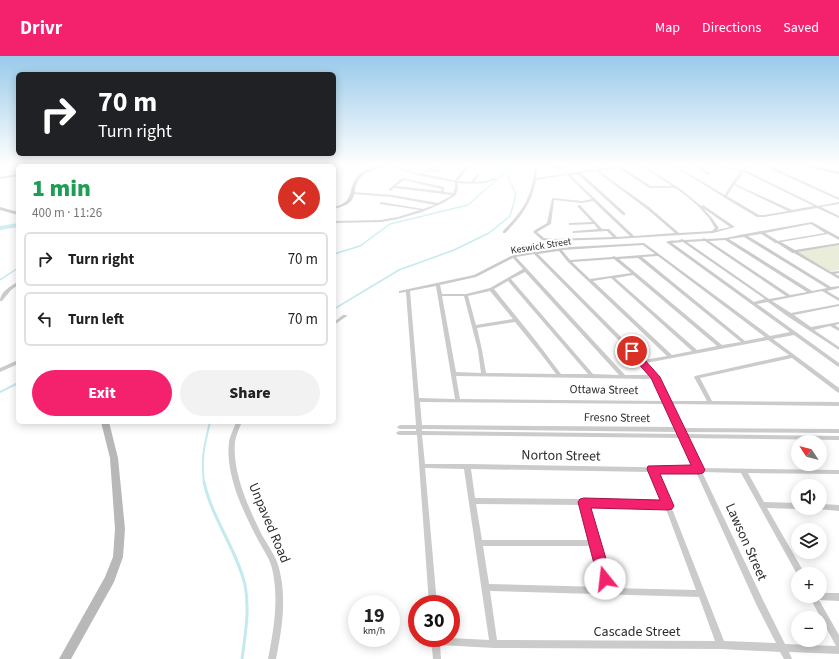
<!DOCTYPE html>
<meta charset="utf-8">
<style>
:root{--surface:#fff;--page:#f2f2f2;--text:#222;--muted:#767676;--line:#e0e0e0;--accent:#f4216d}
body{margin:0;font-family:"Source Sans 3",sans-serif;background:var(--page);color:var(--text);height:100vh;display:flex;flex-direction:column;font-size:15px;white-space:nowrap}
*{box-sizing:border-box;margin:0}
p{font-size:13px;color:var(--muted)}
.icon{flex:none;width:22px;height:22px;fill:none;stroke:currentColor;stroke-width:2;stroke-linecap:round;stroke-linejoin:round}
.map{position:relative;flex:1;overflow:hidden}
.panel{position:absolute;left:16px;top:108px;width:320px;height:260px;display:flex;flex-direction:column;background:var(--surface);border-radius:6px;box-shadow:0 2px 10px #0003}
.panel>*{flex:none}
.guide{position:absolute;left:16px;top:16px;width:320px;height:84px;border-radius:6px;box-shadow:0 2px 10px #0003;background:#202124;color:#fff;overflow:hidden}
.needle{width:26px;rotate:306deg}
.fabs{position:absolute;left:791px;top:379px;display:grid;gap:8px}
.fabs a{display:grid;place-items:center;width:36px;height:36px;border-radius:50%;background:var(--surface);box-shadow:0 2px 10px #0003;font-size:20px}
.speed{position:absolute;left:348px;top:539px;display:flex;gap:8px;font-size:20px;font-weight:700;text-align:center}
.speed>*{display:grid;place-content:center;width:52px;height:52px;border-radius:50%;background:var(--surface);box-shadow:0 2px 10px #0003;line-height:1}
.speed small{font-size:10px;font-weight:400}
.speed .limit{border:6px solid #d22;background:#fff;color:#111}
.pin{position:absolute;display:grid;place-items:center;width:34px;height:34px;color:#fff;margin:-17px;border:2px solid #fff;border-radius:50%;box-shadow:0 1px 4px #0007}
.me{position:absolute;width:44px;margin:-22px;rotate:344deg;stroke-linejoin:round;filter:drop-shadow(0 0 3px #0008)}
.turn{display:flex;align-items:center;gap:14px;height:84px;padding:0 16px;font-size:18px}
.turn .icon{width:52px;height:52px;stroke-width:2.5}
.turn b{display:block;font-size:28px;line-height:34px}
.round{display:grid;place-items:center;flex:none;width:42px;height:42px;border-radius:21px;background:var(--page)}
.overview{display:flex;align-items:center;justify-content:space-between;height:68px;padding:0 16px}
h1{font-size:24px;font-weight:800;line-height:30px;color:#1e9e55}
.button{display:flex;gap:8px;margin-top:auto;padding:8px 16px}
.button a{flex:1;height:46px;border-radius:24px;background:var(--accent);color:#fff;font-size:16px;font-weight:800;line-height:46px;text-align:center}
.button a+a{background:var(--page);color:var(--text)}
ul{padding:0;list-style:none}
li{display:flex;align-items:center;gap:12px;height:54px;margin:0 8px 6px;padding:0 8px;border:2px solid var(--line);border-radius:6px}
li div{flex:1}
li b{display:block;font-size:15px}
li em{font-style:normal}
header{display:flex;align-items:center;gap:24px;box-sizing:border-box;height:56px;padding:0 20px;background:var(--accent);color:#fff}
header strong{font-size:19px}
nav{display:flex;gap:22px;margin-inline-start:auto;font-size:14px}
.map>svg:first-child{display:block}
.green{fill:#e9edda}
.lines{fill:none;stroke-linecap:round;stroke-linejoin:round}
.stream-far2{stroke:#c4eaee;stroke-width:1.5}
.stream-far1{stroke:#c4eaee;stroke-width:2}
.stream{stroke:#c4eaee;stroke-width:3}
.river{fill:#c4eaee;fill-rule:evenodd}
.street{fill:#cbcbcb;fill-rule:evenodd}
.secondary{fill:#b8b8b8;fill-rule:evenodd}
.primary{fill:#a6a6a6;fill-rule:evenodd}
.route{fill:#f4216d;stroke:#9f1547}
.labels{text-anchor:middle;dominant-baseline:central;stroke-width:4;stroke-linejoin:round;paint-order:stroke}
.far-street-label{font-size:10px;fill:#2e2e2e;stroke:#fff}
.street-label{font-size:12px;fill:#2e2e2e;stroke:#fff}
.near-street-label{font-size:14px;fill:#2e2e2e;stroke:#fff}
</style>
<header>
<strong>Drivr</strong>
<nav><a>Map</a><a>Directions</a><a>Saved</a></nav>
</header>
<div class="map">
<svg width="839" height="603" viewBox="0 0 839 603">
<rect width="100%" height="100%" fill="#fff"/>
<polygon class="green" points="839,189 839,214 829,216 797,196"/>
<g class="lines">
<g class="stream-far2">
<polyline points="334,118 337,115 336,111 339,109"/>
<polyline points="334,198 360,190 390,168 468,149 512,110"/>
<polyline points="0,224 18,212"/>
<polyline points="334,253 399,214 454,194 489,177 510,160 516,138 508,121 513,109"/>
</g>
<g class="stream-far1">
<polyline points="0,336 18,327"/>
<path d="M204,427C201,401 204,391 210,366"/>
</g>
<path class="stream" d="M204,426C212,463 237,494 245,529C250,554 245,579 242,603"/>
<g class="river">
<polygon points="330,109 341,109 334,112 334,110"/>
<polygon points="18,167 18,171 0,174 0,170"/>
</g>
<g class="street">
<polygon points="29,109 36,109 34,110 28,110"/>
<rect x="57" y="109" width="3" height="1"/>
<path d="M384,109H389L420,118L435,109H438L431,114L441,115V117L429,115L423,118L455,124L467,109H470L458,125L471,126L477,118H478L479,119L474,126L485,125L495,122L497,123C484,129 471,128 458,127V132L456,139L443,147L422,156L398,163L381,166L334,167V165L381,164L398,161L420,154L380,148V146H381L423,153L435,149L392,141L352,138V136H353L392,139L438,147L449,141L452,139L394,132L391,135H389V133L402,122L444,131V136L453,137L455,132V126L425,121ZM404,124L441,133V135L396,130Z"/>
<polygon points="519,109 522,109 523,111 521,112"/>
<path d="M535,109H537L536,122L598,113L593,109H596L601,113L616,111L615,109H618L651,130H672L640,109H643L682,134L701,150L703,149L735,171L713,177L616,183L552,185L542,184L533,176L535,174L547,167L552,142L582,145L592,143L567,119L536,124C532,147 521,161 505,177H503V175C525,153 532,140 535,109ZM619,112L649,132H675L685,139L698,150L709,162L715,172L712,175L679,177L649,151L599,115ZM596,115L647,153L675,177L634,180L570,119L579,118V119L623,159H625V157L581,117ZM554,144L582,147L593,145L630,180L617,181L609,173H602L580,149H579L577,150L578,151L592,166L570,167H569V169L594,168L598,173L574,175L572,176L573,177L607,175L613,181L552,183L544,182L537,176L551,168ZM703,152L730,171L717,174L719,172L711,161Z"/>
<polygon points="562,109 564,109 564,113 552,112 551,111 552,110 562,111"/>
<path d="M672,109H675L677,110L700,109L698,110L710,117V119H708L695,110L679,112L725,139L732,127L741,115L711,109H717L743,114L746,109H749L745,114L818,150L839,146V148L821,151L839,160V162L817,152L764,161H757L725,142H724V141ZM744,116L814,150L792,154L735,128ZM734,129L788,155L764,159H759L727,140Z"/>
<polygon points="759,109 765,109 770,110 839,142 839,144 768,112"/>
<path d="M812,166L839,181V184L828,178L781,186L795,194L839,187V189L798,196L831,216L839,215V217L835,218L839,220V223L794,197H792L791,196L777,187H775L774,186L761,178L748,180L831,231L839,230V232L827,235L839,242V245L822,235L772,245L791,257L839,248V250L794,259L811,271L839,266V268L835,269L839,272V275L830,270L814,274L839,291V294L787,260L768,246L757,248L839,307V311L837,310L794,279L773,283L839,332V337L837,336L792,302L700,322L712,345L839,346V350L670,348L681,372L839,373V377L683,376L685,378L839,380V384L686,382L700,412L839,414V418L748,417L764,446L798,447V452H800L798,453L767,452L805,518H798V520L741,417L702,416L763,544L785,588L836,590L809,540H820V537H839V545L819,544L839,579V598L789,596L792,603H784L780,596L721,593L494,592L440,589L441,603H433L431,582H451L489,584L464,413L425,412L437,548H429L417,379H399L397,378L396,377L397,376L399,375H416V373H400L398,372L397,371L398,370L400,369H416L406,236L399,237V235L474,219L513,199L570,191L644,187L770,280L790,276L666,186C671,183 678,186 682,183L684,184L702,183L704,182L706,183L726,182L744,178H745ZM811,168L825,177L778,185L765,177ZM744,181L827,232L812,235L729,183ZM725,184L807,236L790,239L709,185ZM705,185L786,240L769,243L687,186ZM683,186L765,243L754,246L672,187ZM643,189L655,198L616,201L614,200L612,201L570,204L562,194ZM559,195L568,206L667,300L644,304L538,198ZM534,198L641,307L651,319H625L516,201ZM658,200L765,281L745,285L642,201ZM513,202L523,213L490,232L466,238H442L440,229L476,221ZM638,202L741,286L722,289L619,203ZM614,203L631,217L590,223L572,206ZM525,216L619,319L593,318L511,223ZM633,219L717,290L697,294L615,222ZM611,222L692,295L672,299L593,225ZM508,225L588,318H561L536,285L494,233ZM436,230L455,343L419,342L410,235ZM490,235L513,263L476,269L468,240ZM442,240H464L478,294L481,317L456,316ZM515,266L541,298L556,318L486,317L482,294L477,272ZM768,284L789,299L695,320L694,321L707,345H669L658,321L646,307ZM456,320L653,323L663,345L460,343ZM420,346L665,348L676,371L422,369ZM422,373L677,376L679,378L422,375ZM422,379L681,382L694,412L469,408H425ZM471,413L650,416L663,447L584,443L475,442ZM656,416H696L757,550L776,587L724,585L671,450ZM476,448L581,449L591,484H482ZM588,449L666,453L696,534L611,532ZM483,490H592L603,531L489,528ZM490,535L699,541L715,585L497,584Z"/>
<path d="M17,226H18V229L11,234L2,245H0C0,236 10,231 17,226Z"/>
<polygon points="343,259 347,259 347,260 334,269 334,266"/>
<polygon points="18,304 18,308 0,316 0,312"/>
<path d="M236,366H242C239,373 236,379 235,386C232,416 249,453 262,479C268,490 276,500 279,512C287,542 282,573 276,603H268C274,573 279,542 272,512C269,501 262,492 257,482C243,455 225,418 229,386C230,379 234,373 236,366Z"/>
<polygon points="820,448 839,449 839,455 818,453 817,452 820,452"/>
</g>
<g class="secondary">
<rect x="22" y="109" width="4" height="1"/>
<path d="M381,109H387C380,113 370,114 363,119C347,133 365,146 334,153V151C358,145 345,131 360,118C366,113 374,111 381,109Z"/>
<polygon points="18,118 18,120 0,123 0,121"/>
<polygon points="0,151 18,156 18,159 0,154"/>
<polygon points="101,366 109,366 118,402 125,473 123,501 114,526 71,603 59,603 105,521 113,501 115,473 110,402"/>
</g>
<polygon class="primary" points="797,109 807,109 839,116 839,118"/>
</g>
<linearGradient id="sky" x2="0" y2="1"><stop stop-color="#99caea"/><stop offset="0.56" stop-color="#fff"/><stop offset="1" stop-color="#fff" stop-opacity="0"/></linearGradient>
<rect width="839" height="194" fill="url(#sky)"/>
<polygon class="route" points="632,292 635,293 660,321 705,414 703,417 699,418 660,418 674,450 672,453 668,454 591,452 612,523 610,527 605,529 600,527 598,523 578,446 580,443 584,442 660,444 647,413 648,410 691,409 651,322 627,295"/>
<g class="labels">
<g class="far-street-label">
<text transform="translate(541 190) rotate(-9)">Keswick Street</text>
</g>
<g class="street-label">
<text transform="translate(604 334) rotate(1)">Ottawa Street</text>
<text transform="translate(617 362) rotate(1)">Fresno Street</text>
</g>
<g class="near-street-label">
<text transform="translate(561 400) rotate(1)">Norton Street</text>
<text transform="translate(269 467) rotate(67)">Unpaved Road</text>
<text transform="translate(746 486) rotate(66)">Lawson Street</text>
<text x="637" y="576">Cascade Street</text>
</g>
</g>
</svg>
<div class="fabs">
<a><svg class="needle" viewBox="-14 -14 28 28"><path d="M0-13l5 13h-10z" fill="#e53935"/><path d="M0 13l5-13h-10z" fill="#767676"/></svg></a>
<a><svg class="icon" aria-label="sound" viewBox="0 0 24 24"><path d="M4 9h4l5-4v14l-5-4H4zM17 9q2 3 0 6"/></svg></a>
<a><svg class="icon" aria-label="layers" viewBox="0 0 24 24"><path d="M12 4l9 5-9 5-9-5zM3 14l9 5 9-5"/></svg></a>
<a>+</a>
<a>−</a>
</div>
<div class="speed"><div>19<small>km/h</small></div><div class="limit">30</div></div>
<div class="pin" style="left:632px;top:295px;background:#d93025"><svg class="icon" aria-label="arrive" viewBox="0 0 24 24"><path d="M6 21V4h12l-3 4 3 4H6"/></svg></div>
<svg class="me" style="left:605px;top:523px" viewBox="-20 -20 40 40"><circle r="19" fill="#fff"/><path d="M0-13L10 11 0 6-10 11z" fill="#f4216d"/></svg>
<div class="guide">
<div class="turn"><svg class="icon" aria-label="right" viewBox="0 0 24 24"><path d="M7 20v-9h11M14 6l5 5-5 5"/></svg><div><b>70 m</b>Turn right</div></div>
</div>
<section class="panel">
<div class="overview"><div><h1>1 min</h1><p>400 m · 11:26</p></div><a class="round" style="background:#d93025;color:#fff"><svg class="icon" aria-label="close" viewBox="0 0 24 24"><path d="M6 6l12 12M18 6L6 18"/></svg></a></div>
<ul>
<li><svg class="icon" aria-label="right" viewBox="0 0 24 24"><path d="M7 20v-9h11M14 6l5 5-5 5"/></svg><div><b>Turn right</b></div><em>70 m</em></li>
<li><svg class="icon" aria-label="left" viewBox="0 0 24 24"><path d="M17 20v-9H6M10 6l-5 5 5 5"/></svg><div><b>Turn left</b></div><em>70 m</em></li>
</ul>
<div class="button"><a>Exit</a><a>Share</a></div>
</section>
</div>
